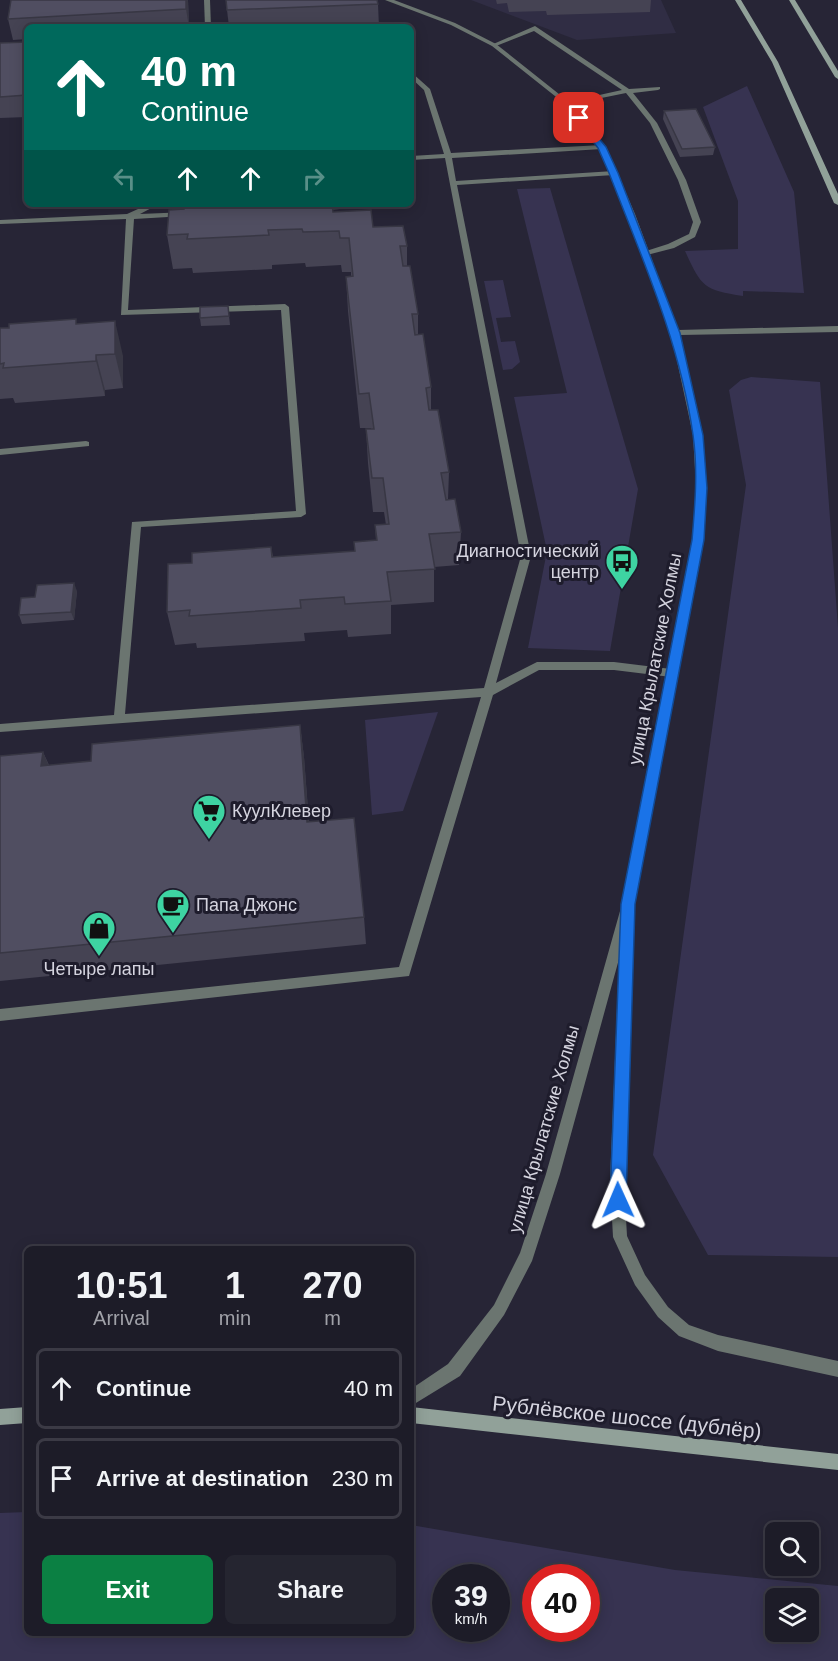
<!DOCTYPE html>
<meta charset="utf-8">
<style>
:root{--surface:#1d1c28;--page:#252530;--text:#f1f3f6;--muted:#a0a1a8;--line:#3b3a45;--accent:#0b8043}
body{margin:0;font-family:Helvetica,sans-serif;background:var(--page);color:var(--text);height:100vh;display:flex;flex-direction:column;font-size:22px;white-space:nowrap}
*{box-sizing:border-box;margin:0}
p{font-size:20px;color:var(--muted)}
.icon{flex:none;width:33px;height:33px;fill:none;stroke:currentColor;stroke-width:2;stroke-linecap:round;stroke-linejoin:round}
.map{position:relative;flex:1;overflow:hidden}
.side{position:absolute;left:24px;top:1246px;width:390px;height:390px;display:flex;flex-direction:column;background:var(--surface);border-radius:9px;box-shadow:0 3px 15px #0003,0 0 0 2px var(--line)}
.side>*{flex:none}
.hud{position:absolute;left:24px;top:24px;width:390px;height:183px;border-radius:9px;box-shadow:0 3px 15px #0003,0 0 0 2px var(--line);background:#00695c;color:#fff;overflow:hidden}
.buttons{position:absolute;left:765px;top:1522px;display:grid;gap:12px}
.buttons a{display:grid;place-items:center;width:54px;height:54px;border-radius:9px;background:var(--surface);box-shadow:0 3px 15px #0003,0 0 0 2px var(--line);font-size:30px}
.speed{position:absolute;left:432px;top:1564px;display:flex;gap:12px;font-size:30px;font-weight:700;text-align:center}
.speed>*{display:grid;place-content:center;width:78px;height:78px;border-radius:50%;background:var(--surface);box-shadow:0 3px 15px #0003,0 0 0 2px var(--line);line-height:1}
.speed small{font-size:15px;font-weight:400}
.speed .limit{border:9px solid #d22;background:#fff;color:#111}
.pin{position:absolute;display:grid;place-items:center;width:51px;height:51px;color:#fff;margin:-26px;border-radius:12px;box-shadow:0 3px 9px #0006}
.me{position:absolute;width:66px;margin:-33px;rotate:359deg;stroke-linejoin:round;filter:drop-shadow(0 0 4px #0008)}
.turn{display:flex;align-items:center;gap:21px;height:126px;padding:0 18px;font-size:27px}
.turn .icon{width:78px;height:78px;stroke-width:2.5}
.turn b{display:block;font-size:42px;line-height:51px}
.lanes{display:flex;align-items:center;height:57px;padding:0 18px;background:#0003;justify-content:center;gap:30px;direction:ltr}
.lanes .off{opacity:.35}
.eta{display:flex;justify-content:space-evenly;align-items:center;height:102px;text-align:center}
.eta b{font-size:36px;font-weight:700;line-height:42px}
.cta{display:flex;gap:12px;margin-top:auto;padding:12px 18px}
.cta a{flex:1;height:69px;border-radius:9px;background:var(--accent);color:#fff;font-size:24px;font-weight:700;line-height:69px;text-align:center}
.cta a+a{background:var(--page);color:var(--text)}
ul{padding:0;list-style:none}
li{display:flex;align-items:center;gap:18px;height:81px;margin:0 12px 9px;padding:0 6px;border:3px solid var(--line);border-radius:9px}
li div{flex:1}
li b{display:block;font-size:22px}
li em{font-style:normal}
.map>svg:first-child{display:block}
.built{fill:#302d44}
.green{fill:#373351;fill-rule:evenodd}
.lines{fill:none;stroke-linecap:round;stroke-linejoin:round}
.service{fill:#6b7570;fill-rule:evenodd}
.tertiary{fill:#6b7570;fill-rule:evenodd}
.secondary{fill:#91a199;fill-rule:evenodd}
.wall{fill:#454353}
.shaded-wall{fill:#383744}
.building{fill:#504e61;stroke:#383744;stroke-width:1.5}
.route{fill:#1a73e8;stroke:#114b97;stroke-width:1.5}
.labels{text-anchor:middle;dominant-baseline:central;stroke-width:6;stroke-linejoin:round;paint-order:stroke}
.poi-label{font-size:18px;fill:#d5d4df;stroke:#1e1c2c;text-anchor:start}
.street-label{font-size:18px;fill:#d5d4df;stroke:#1e1c2c}
.near-street-label{font-size:21px;fill:#d5d4df;stroke:#1e1c2c}
</style>
<div class="map">
<svg width="838" height="1661" viewBox="0 0 838 1661">
<rect width="100%" height="100%" fill="#272536"/>
<polygon class="built" points="471,0 661,0 676,33 577,40"/>
<g class="green">
<path d="M747,86L794,192L804,293L743,291V296C703,290 701,286 685,251L738,249V201L703,107Z"/>
<polygon points="550,188 638,489 610,651 528,648 547,551 514,397 567,393 517,189"/>
<polygon points="503,280 511,317 496,318 501,342 515,341 520,362 512,369 503,370 484,281"/>
<polygon points="751,377 820,382 838,628 838,1257 708,1255 653,1155 746,485 729,390 741,380"/>
<polygon points="438,712 403,811 372,815 365,720"/>
<path d="M27,1512V1634H411V1525L675,1570L838,1586V1661H0V1513ZM446,1578H496V1629H446ZM536,1578H586V1629H536ZM776,1599H808V1632H776Z"/>
</g>
<g class="lines">
<g class="service">
<polygon points="204,0 210,0 211,27 205,27"/>
<polygon points="535,26 629,89 660,87 660,89 658,90 633,93 657,123 686,180 701,222 695,237 674,248 643,256 643,252 668,244 689,234 693,222 678,180 650,123 626,93 567,105 563,103 622,90 534,31 496,46 491,45"/>
<polygon points="411,72 430,89 451,153 602,145 606,147 602,149 452,158 456,181 614,171 618,173 614,175 457,185 531,556 496,683 537,662 614,662 671,669 676,673 671,677 614,670 539,670 493,695 409,976 0,1021 0,1009 399,967 481,697 0,732 0,724 114,715 132,522 296,511 281,310 121,315 126,219 0,224 0,220 127,214 149,204 159,204 140,214 188,212 189,214 185,216 134,219 128,310 285,304 289,307 306,514 301,517 141,527 125,714 484,688 521,556 445,158 411,160 411,156 444,154 424,90 411,78"/>
<polygon points="354,204 385,205 381,207 319,210 315,208 319,206"/>
<polygon points="86,441 89,442 89,446 0,455 0,449"/>
</g>
<polygon class="tertiary" points="385,0 394,0 455,23 496,44 569,102 606,147 635,214 678,330 838,326 838,332 680,335 703,435 706,487 703,540 630,920 633,925 624,1182 627,1236 645,1275 668,1307 689,1325 718,1335 838,1361 838,1377 718,1351 679,1336 658,1317 635,1285 613,1237 610,1182 619,959 560,1174 532,1261 504,1315 460,1376 411,1406 411,1389 448,1364 494,1305 520,1253 546,1174 622,904 693,540 696,487 693,435 671,333 627,214 599,147 565,104 492,46 451,25"/>
<g class="secondary">
<polygon points="735,0 741,0 778,62 838,194 838,205 834,203 772,62"/>
<polygon points="789,0 795,0 838,71 838,79 835,77"/>
<polygon points="27,1407 27,1423 0,1425 0,1409"/>
<polygon points="411,1407 838,1454 838,1470 411,1423"/>
</g>
</g>
<g class="wall">
<polygon points="11,0 188,0 189,27 27,27 27,39 13,40 8,19"/>
<polygon points="496,0 651,0 650,12 547,15 546,11 509,12 507,3 497,4"/>
<polygon points="378,4 379,27 229,27 227,10"/>
<polygon points="27,42 27,117 0,118 0,43"/>
<polygon points="664,111 715,147 713,155 680,157 663,119"/>
<polygon points="248,205 333,212 373,227 407,246 407,266 418,314 418,335 431,387 431,410 449,472 448,499 461,532 459,565 434,567 434,602 391,605 391,634 348,637 347,630 304,633 305,641 197,648 196,643 175,645 167,612 192,563 271,547 273,557 354,551 354,542 376,541 375,525 386,525 384,512 373,512 368,463 366,429 371,429 371,428 360,428 348,311 346,277 351,277 351,272 342,272 341,265 306,267 305,263 272,265 272,269 193,273 192,268 173,269 167,235"/>
<polygon points="228,306 230,325 201,326 200,318"/>
<polygon points="78,324 123,356 123,388 105,390 105,396 15,403 13,398 0,399 0,328"/>
<polygon points="77,591 74,620 22,624 19,615 35,597"/>
<polygon points="300,725 304,757 309,822 364,917 366,944 0,981 0,756 43,752 49,765 91,761"/>
</g>
<g class="shaded-wall">
<polygon points="186,0 188,0 189,27 186,9"/>
<polygon points="115,321 123,356 123,388 115,354"/>
<polygon points="96,355 105,390 105,396 96,361"/>
<polygon points="74,583 77,591 74,620 71,612"/>
<polygon points="300,725 304,757 311,852 307,822"/>
<polygon points="43,752 56,783 41,766"/>
</g>
<g class="building">
<polygon points="11,0 186,0 186,9 8,19"/>
<polygon points="226,0 377,0 378,4 227,10"/>
<polygon points="27,42 27,95 0,97 0,43"/>
<polygon points="696,109 715,147 682,149 664,111"/>
<polygon points="184,204 332,204 333,212 371,210 373,227 403,226 407,246 400,246 403,266 410,266 418,314 412,314 415,335 423,334 431,387 426,388 429,410 438,410 449,472 441,473 446,500 455,499 461,532 429,534 435,569 387,572 391,601 345,604 344,597 300,600 301,608 189,616 190,610 167,612 168,564 192,563 192,553 271,547 272,557 355,551 354,542 377,540 375,525 389,524 383,478 372,478 366,429 374,429 369,393 359,394 346,277 353,276 349,238 340,238 339,231 303,232 302,229 268,230 269,235 187,239 188,234 167,235 169,210 184,209"/>
<polygon points="228,306 229,316 200,318 200,307"/>
<polygon points="76,319 76,324 115,321 115,354 96,355 96,361 3,368 4,363 0,364 0,328 9,328 9,324"/>
<polygon points="74,583 71,612 19,615 21,598 35,597 37,585"/>
<polygon points="300,725 307,822 354,818 364,917 0,953 0,756 43,752 41,766 91,761 92,744"/>
</g>
<path class="route" d="M576,116H581L606,147L618,173L680,333L703,435L707,488L704,540L635,904L626,1200L624,1206L618,1209L612,1206L610,1200L621,904L692,540C695,505 698,470 693,435C680,343 642,258 609,173L598,148L576,120Z"/>
<defs>
<symbol id="bus-pin" viewBox="-11 -11 22 30"><path d="M0 17L-7.5 6A9.5 9.5 0 1 1 7.5 6Z" fill="#3ed4a2" stroke="#1e1c2c"/><path d="M-5-6H5V4H4V6H2V4H-2V6H-4V4H-5ZM-3.5-4V0h7V-4ZM-3.5 1.2v1.5H-2V1.2ZM2 1.2v1.5H3.5V1.2Z" fill="#111"/></symbol>
<symbol id="supermarket-pin" viewBox="-11 -11 22 30"><path d="M0 17L-7.5 6A9.5 9.5 0 1 1 7.5 6Z" fill="#3ed4a2" stroke="#1e1c2c"/><path d="M-6-5.5h2.5l.6 2H6L4.5 2H-2.5L-4.4-4H-6ZM-1.5 3.2a1.3 1.3 0 1 0 .1 0ZM3 3.2a1.3 1.3 0 1 0 .1 0Z" fill="#111"/></symbol>
<symbol id="cafe-pin" viewBox="-11 -11 22 30"><path d="M0 17L-7.5 6A9.5 9.5 0 1 1 7.5 6Z" fill="#3ed4a2" stroke="#1e1c2c"/><path d="M-5.5-4.5H6V0H3Q3 3.5 0 3.5H-2.5Q-5.5 3.5-5.5 0ZM3-3.2v2h1.7v-2ZM-6 4.5H4V6H-6Z" fill="#111"/></symbol>
<symbol id="shop-pin" viewBox="-11 -11 22 30"><path d="M0 17L-7.5 6A9.5 9.5 0 1 1 7.5 6Z" fill="#3ed4a2" stroke="#1e1c2c"/><path d="M-5-2.5h2.3a2.7 3.5 0 0 1 5.4 0H5L5.5 6h-11ZM-1.5-2.5h3a1.5 2.3 0 0 0-3 0Z" fill="#111"/></symbol>
</defs>
<g fill-rule="evenodd">
<use href="#bus-pin" x="603" y="542" width="38" height="52"/>
<use href="#supermarket-pin" x="190" y="792" width="38" height="52"/>
<use href="#cafe-pin" x="154" y="886" width="38" height="52"/>
<use href="#shop-pin" x="80" y="909" width="38" height="52"/>
</g>
<g class="labels">
<g class="poi-label">
<text x="599" y="551" text-anchor="end">Диагностический<tspan x="599" dy="21">центр</tspan></text>
<text x="232" y="811">КуулКлевер</text>
<text x="196" y="905">Папа Джонс</text>
<text x="99" y="969" text-anchor="middle">Четыре лапы</text>
</g>
<g class="street-label">
<text transform="translate(655 659) rotate(-79)">улица Крылатские Холмы</text>
<text transform="translate(544 1129) rotate(-74)">улица Крылатские Холмы</text>
</g>
<g class="near-street-label">
<text transform="translate(627 1417) rotate(6)">Рублёвское шоссе (дублёр)</text>
</g>
</g>
</svg>
<div class="buttons">
<a><svg class="icon" aria-label="search" viewBox="0 0 24 24"><circle cx="10" cy="10" r="6"/><path d="M15 15l6 6"/></svg></a>
<a><svg class="icon" aria-label="layers" viewBox="0 0 24 24"><path d="M12 4l9 5-9 5-9-5zM3 14l9 5 9-5"/></svg></a>
</div>
<div class="speed"><div>39<small>km/h</small></div><div class="limit">40</div></div>
<div class="pin" style="left:579px;top:118px;background:#d93025"><svg class="icon" aria-label="arrive" viewBox="0 0 24 24"><path d="M6 21V4h12l-3 4 3 4H6"/></svg></div>
<svg class="me" style="left:618px;top:1200px" viewBox="-20 -20 40 40"><path d="M0-17L14 15 0 8-14 15z" fill="#1a73e8" stroke="#fff" stroke-width="4"/></svg>
<div class="hud">
<div class="turn"><svg class="icon" aria-label="ahead" viewBox="0 0 24 24"><path d="M12 20V5M6 11l6-6 6 6"/></svg><div><b>40 m</b>Continue</div></div>
<div class="lanes"><svg class="icon off" aria-label="left" viewBox="0 0 24 24"><path d="M17 20v-9H6M10 6l-5 5 5 5"/></svg><svg class="icon" aria-label="ahead" viewBox="0 0 24 24"><path d="M12 20V5M6 11l6-6 6 6"/></svg><svg class="icon" aria-label="ahead" viewBox="0 0 24 24"><path d="M12 20V5M6 11l6-6 6 6"/></svg><svg class="icon off" aria-label="right" viewBox="0 0 24 24"><path d="M7 20v-9h11M14 6l5 5-5 5"/></svg></div>
</div>
<section class="side">
<div class="eta">
<div><b>10:51</b><p>Arrival</p></div>
<div><b>1</b><p>min</p></div>
<div><b>270</b><p>m</p></div>
</div>
<ul>
<li><svg class="icon" aria-label="ahead" viewBox="0 0 24 24"><path d="M12 20V5M6 11l6-6 6 6"/></svg><div><b>Continue</b></div><em>40 m</em></li>
<li><svg class="icon" aria-label="arrive" viewBox="0 0 24 24"><path d="M6 21V4h12l-3 4 3 4H6"/></svg><div><b>Arrive at destination</b></div><em>230 m</em></li>
</ul>
<div class="cta"><a>Exit</a><a>Share</a></div>
</section>
</div>
